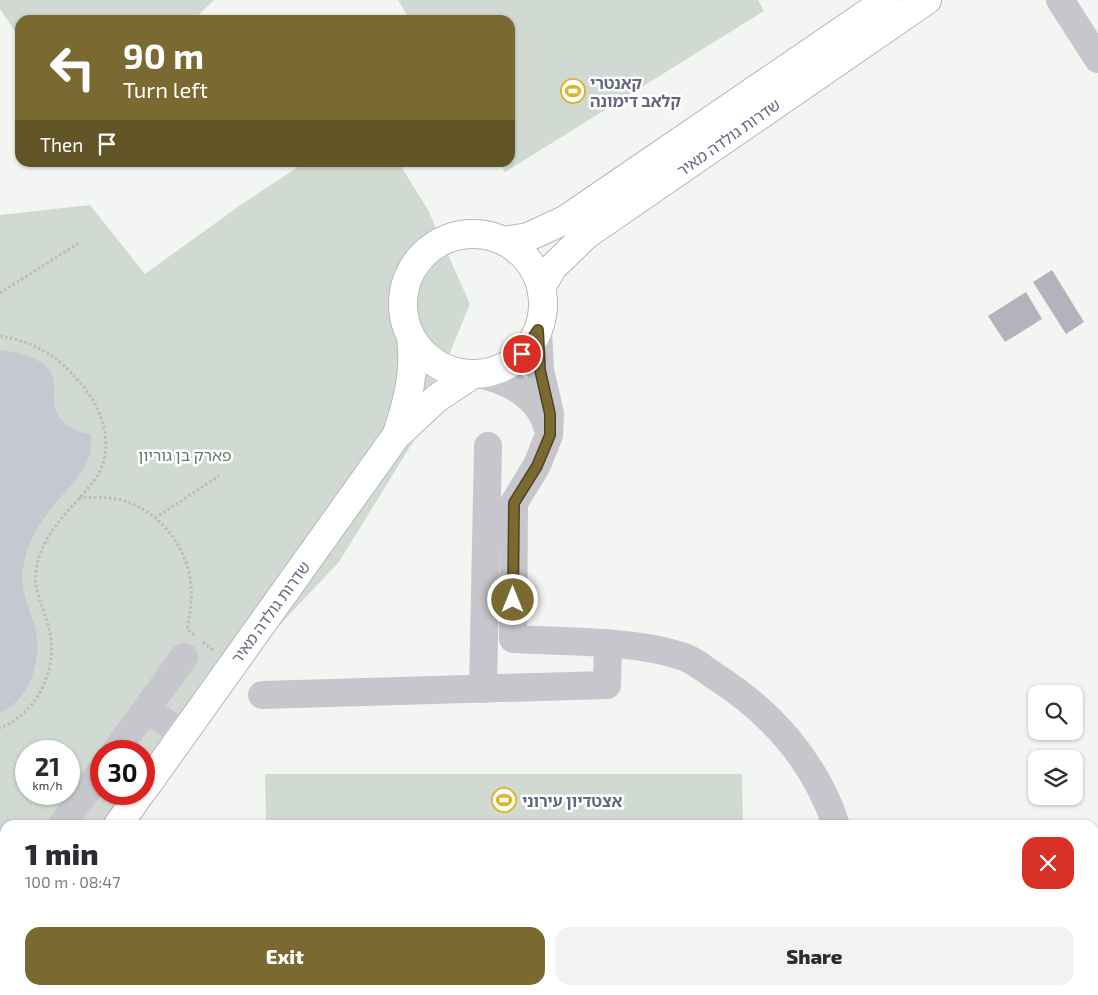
<!DOCTYPE html>
<meta charset="utf-8">
<style>
:root{--surface:#fff;--page:#f2f2f3;--text:#2b2b33;--muted:#7c7c81;--accent:#7a6930}
body{margin:0;font-family:"Exo 2","Noto Sans Hebrew",sans-serif;background:var(--page);color:var(--text);height:100vh;display:flex;flex-direction:column;font-size:19px;white-space:nowrap}
*{box-sizing:border-box;margin:0}
p{font-size:16px;color:var(--muted)}
.icon{flex:none;width:28px;height:28px;fill:none;stroke:currentColor;stroke-width:2;stroke-linecap:round;stroke-linejoin:round}
.map{position:relative;flex:1;overflow:hidden}
.side{position:absolute;left:0px;top:820px;width:1099px;height:175px;display:flex;flex-direction:column;background:var(--surface);border-radius:15px 15px 0 0;box-shadow:0 1px 4px #0004}
.side>*{flex:none}
.banner{position:absolute;left:15px;top:15px;width:500px;height:152px;border-radius:15px;box-shadow:0 1px 4px #0004;background:#7a6930;color:#fff;overflow:hidden}
.controls{position:absolute;left:1028px;top:685px;display:grid;gap:10px}
.controls a{display:grid;place-items:center;width:55px;height:55px;border-radius:10px;background:var(--surface);box-shadow:0 1px 4px #0004;font-size:25px}
.speed{position:absolute;left:15px;top:740px;display:flex;gap:10px;font-size:25px;font-weight:700;text-align:center}
.speed>*{display:grid;place-content:center;width:65px;height:65px;border-radius:50%;background:var(--surface);box-shadow:0 1px 4px #0004;line-height:1}
.speed small{font-size:12px;font-weight:400}
.speed .limit{border:8px solid #d22;background:#fff;color:#111}
.pin{position:absolute;display:grid;place-items:center;width:42px;height:42px;color:#fff;margin:-21px;border:2px solid #fff;border-radius:50%;box-shadow:0 1px 5px #0007}
.me{position:absolute;width:55px;margin:-28px;rotate:0deg;stroke-linejoin:round;filter:drop-shadow(0 0 4px #0008)}
.turn{display:flex;align-items:center;gap:18px;height:105px;padding:0 25px;font-size:22px}
.turn .icon{width:65px;height:65px;stroke-width:2.5}
.turn b{display:block;font-size:35px;line-height:42px}
.then{display:flex;align-items:center;height:48px;padding:0 25px;background:#0003;gap:10px;font-size:19px}
.round{display:grid;place-items:center;flex:none;width:52px;height:52px;border-radius:15px;background:var(--page)}
.summary{display:flex;align-items:center;justify-content:space-between;height:85px;padding:0 25px}
h1{font-size:30px;font-weight:800;line-height:38px}
.action{display:flex;gap:10px;margin-top:auto;padding:10px 25px}
.action a{flex:1;height:58px;border-radius:15px;background:var(--accent);color:#fff;font-size:20px;font-weight:800;line-height:58px;text-align:center}
.action a+a{background:var(--page);color:var(--text)}
.map>svg:first-child{display:block}
.green{fill:#d1dad2;fill-rule:evenodd}
.water{fill:#c5c7d1}
.building{fill:#b2b3bd}
.lines{fill:none;stroke-linecap:round;stroke-linejoin:round}
.major-casing{stroke:#b7b7bd;stroke-width:30}
.path{stroke:#bbbbbf;stroke-width:3;stroke-dasharray:2.5 2.5;stroke-linecap:butt}
.minor{stroke:#c6c6cc;stroke-width:28}
.major{stroke:#fff;stroke-width:28}
.route-casing{stroke:#4f441f;stroke-width:12}
.route{stroke:#7a6930;stroke-width:9}
.labels{text-anchor:middle;dominant-baseline:central;stroke-width:5;stroke-linejoin:round;paint-order:stroke}
.poi-label{font-size:16px;font-weight:bold;fill:#666682;stroke:#fff;text-anchor:start}
.street-label{font-size:16px;fill:#666682;stroke:#fff}
.park-label{font-size:16px;fill:#64796b;stroke:#fff}
</style>
<div class="map">
<svg width="1098" height="995" viewBox="0 0 1098 995">
<rect width="100%" height="100%" fill="#f3f5f2"/>
<g class="green">
<polygon points="0,0 214,0 193,20 20,20 20,39 0,9"/>
<polygon points="398,0 758,0 764,11 505,172 499,163 510,162 510,20 410,20"/>
<path d="M304,163H399L428,210L470,304L413,442L339,562L235,672L144,778V751H101V794H130L103,825H5V990H17L15,995H0V215L90,205L145,274L239,206ZM26,751H69V794H26Z"/>
<polygon points="265,774 742,774 743,825 266,825"/>
<rect x="266" y="990" width="477" height="5"/>
</g>
<path class="water" d="M0,350C17,353 43,357 52,374C55,382 54,390 54,397C54,421 70,431 91,434C94,472 69,484 49,511C36,528 25,548 23,569C19,592 31,610 36,632C42,662 29,700 0,713Z"/>
<g class="building">
<polygon points="1052,270 1084,322 1066,334 1033,282"/>
<polygon points="1026,292 1042,319 1005,342 988,316"/>
</g>
<g class="lines">
<defs>
<g id="major">
<circle cx="473" cy="304" r="70"/>
<polyline points="504,241 528,237 565,220 887,0"/>
<polyline points="541,287 553,267 586,235 927,0"/>
<path d="M397,434C407,404 416,370 411,338"/>
<polyline points="144,789 396,436 437,398 473,374"/>
<polyline points="118,825 140,794"/>
<polyline points="0,992 5,983"/>
</g>
</defs>
<use href="#major" class="major-casing"/>
<g class="path">
<polyline points="0,293 79,243"/>
<path d="M0,336C36,342 59,357 82,385C104,411 117,452 93,482C71,510 42,532 36,570C33,591 44,608 49,628C59,668 38,713 0,728"/>
<path d="M79,498C93,497 107,497 121,500C159,510 189,548 191,587C192,602 190,615 187,629L194,635"/>
<polyline points="155,518 219,476"/>
<polyline points="203,642 214,651"/>
<polyline points="0,947 5,950"/>
</g>
<g class="minor">
<polyline points="1060,0 1098,59"/>
<path d="M538,330L540,370L550,414L549,435L537,465L514,503L513,639C566,642 635,640 684,657C694,660 704,669 713,675C770,711 815,761 836,825"/>
<path d="M479,374C508,381 538,395 547,426"/>
<polyline points="483,689 488,446"/>
<polyline points="262,695 607,685 608,645"/>
<polyline points="146,709 183,734"/>
<polyline points="116,751 184,657"/>
<polyline points="62,825 101,771"/>
<polyline points="0,912 5,905"/>
<polyline points="849,995 849,990"/>
</g>
<use href="#major" class="major"/>
</g>
<g class="lines">
<defs>
<polyline id="route" points="513,600 514,503 537,466 550,435 550,414 540,370 538,330 522,354"/>
</defs>
<use href="#route" class="route-casing"/>
<use href="#route" class="route"/>
</g>
<defs>
<symbol id="stadium-ring" viewBox="-11 -11 22 22"><circle r="9.5" fill="#fff" stroke="#dbb52c" stroke-width="1.5"/><path d="M0-5a6.5 5 0 1 0 0 10a6.5 5 0 1 0 0-10ZM-3.5-1.8h7v3.6h-7Z" fill="#dbb52c"/></symbol>
</defs>
<g fill-rule="evenodd">
<use href="#stadium-ring" x="559" y="77" width="28" height="28"/>
<use href="#stadium-ring" x="490" y="786" width="28" height="28"/>
</g>
<g class="labels">
<g class="poi-label">
<text x="590" y="82">קאנטרי<tspan x="590" dy="18">קלאב דימונה</tspan></text>
<text x="522" y="800">אצטדיון עירוני</text>
</g>
<g class="street-label">
<text transform="translate(728 137) rotate(-35)">שדרות גולדה מאיר</text>
<text transform="translate(270 612) rotate(-54)">שדרות גולדה מאיר</text>
</g>
<g class="park-label">
<text x="185" y="454">פארק בן גוריון</text>
</g>
</g>
</svg>
<div class="controls">
<a><svg class="icon" aria-label="search" viewBox="0 0 24 24"><circle cx="10" cy="10" r="6"/><path d="M15 15l6 6"/></svg></a>
<a><svg class="icon" aria-label="layers" viewBox="0 0 24 24"><path d="M12 4l9 5-9 5-9-5zM3 14l9 5 9-5"/></svg></a>
</div>
<div class="speed"><div>21<small>km/h</small></div><div class="limit">30</div></div>
<div class="pin" style="left:522px;top:354px;background:#d93025"><svg class="icon" aria-label="arrive" viewBox="0 0 24 24"><path d="M6 21V4h12l-3 4 3 4H6"/></svg></div>
<svg class="me" style="left:513px;top:600px" viewBox="-20 -20 40 40"><circle r="17" fill="#7a6930" stroke="#fff" stroke-width="3"/><path d="M0-11L8 9 0 5-8 9z" fill="#fff"/></svg>
<div class="banner">
<div class="turn"><svg class="icon" aria-label="left" viewBox="0 0 24 24"><path d="M17 20v-9H6M10 6l-5 5 5 5"/></svg><div><b>90 m</b>Turn left</div></div>
<div class="then">Then<svg class="icon" aria-label="arrive" viewBox="0 0 24 24"><path d="M6 21V4h12l-3 4 3 4H6"/></svg></div>
</div>
<section class="side">
<div class="summary"><div><h1>1 min</h1><p>100 m · 08:47</p></div><a class="round" style="background:#d93025;color:#fff"><svg class="icon" aria-label="close" viewBox="0 0 24 24"><path d="M6 6l12 12M18 6L6 18"/></svg></a></div>
<div class="action"><a>Exit</a><a>Share</a></div>
</section>
</div>
